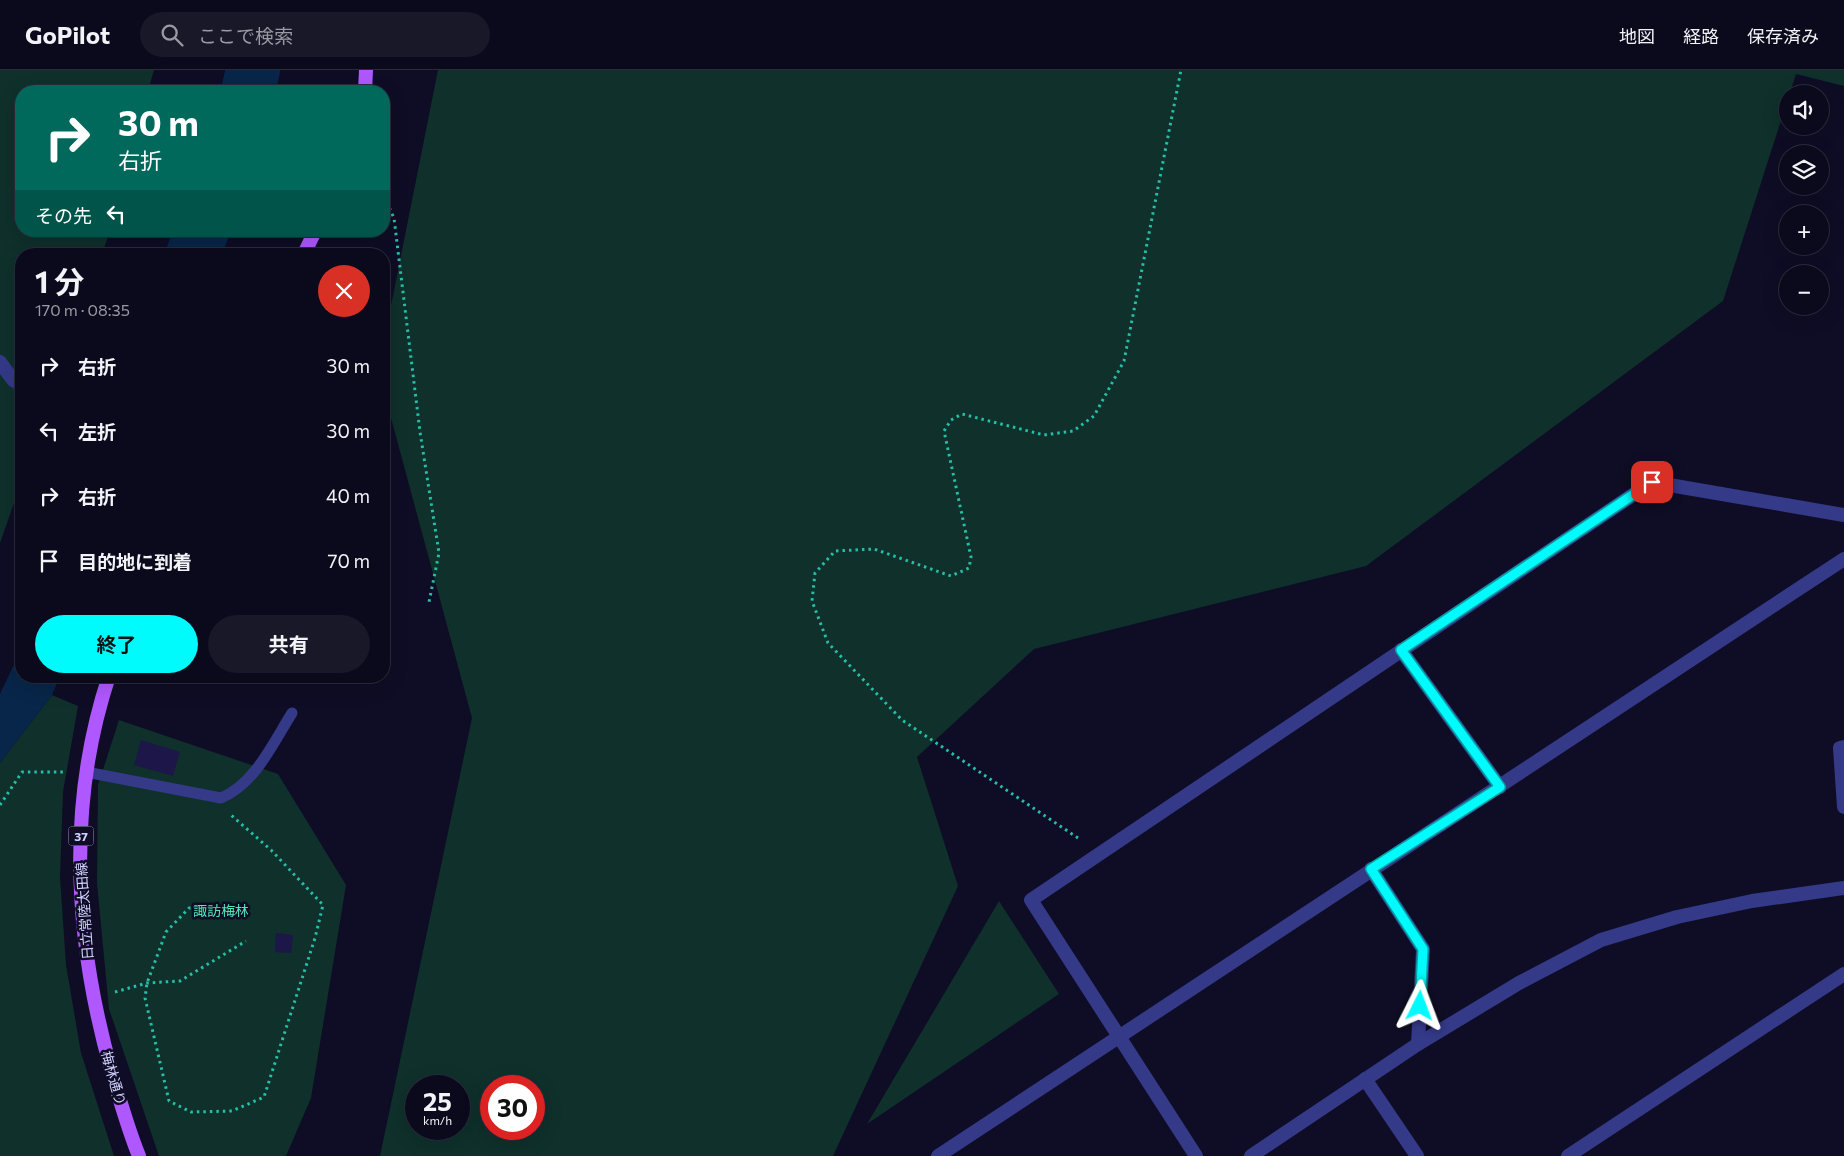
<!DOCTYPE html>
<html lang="ja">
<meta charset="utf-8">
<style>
:root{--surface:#0a0a1c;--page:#181829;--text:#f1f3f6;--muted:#999aa3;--line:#2a2b3b;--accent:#00fbfc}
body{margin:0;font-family:Commissioner,"Noto Sans JP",sans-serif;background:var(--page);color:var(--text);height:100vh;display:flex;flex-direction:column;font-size:19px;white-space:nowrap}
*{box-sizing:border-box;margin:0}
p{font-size:16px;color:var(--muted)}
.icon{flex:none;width:28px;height:28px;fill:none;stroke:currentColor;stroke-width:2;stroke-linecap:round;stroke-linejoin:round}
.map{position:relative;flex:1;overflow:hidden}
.panel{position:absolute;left:15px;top:178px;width:375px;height:435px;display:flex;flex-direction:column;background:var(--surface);border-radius:20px;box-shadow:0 5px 20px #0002,0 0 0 1px var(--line)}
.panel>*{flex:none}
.hud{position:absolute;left:15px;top:15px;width:375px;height:152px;border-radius:20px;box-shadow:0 5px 20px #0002,0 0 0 1px var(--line);background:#00695c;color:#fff;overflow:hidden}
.fabs{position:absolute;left:1779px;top:15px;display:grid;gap:10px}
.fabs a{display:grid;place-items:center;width:50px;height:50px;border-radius:50%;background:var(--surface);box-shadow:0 5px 20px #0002,0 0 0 1px var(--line);font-size:25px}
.speed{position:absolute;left:405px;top:1005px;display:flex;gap:10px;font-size:25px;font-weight:700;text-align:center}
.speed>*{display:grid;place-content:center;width:65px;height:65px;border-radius:50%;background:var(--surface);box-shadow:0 5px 20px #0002,0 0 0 1px var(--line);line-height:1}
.speed small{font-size:12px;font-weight:400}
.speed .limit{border:8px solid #d22;background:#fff;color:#111}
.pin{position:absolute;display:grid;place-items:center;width:42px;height:42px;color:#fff;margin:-21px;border-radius:10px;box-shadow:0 2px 8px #0006}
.me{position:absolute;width:55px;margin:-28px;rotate:3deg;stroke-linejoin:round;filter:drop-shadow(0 0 4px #0008)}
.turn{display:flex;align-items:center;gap:18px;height:105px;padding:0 20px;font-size:22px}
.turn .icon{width:65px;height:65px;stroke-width:2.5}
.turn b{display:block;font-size:35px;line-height:42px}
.then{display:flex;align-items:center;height:48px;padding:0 20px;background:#0003;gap:10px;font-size:19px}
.round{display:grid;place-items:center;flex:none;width:52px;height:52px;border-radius:26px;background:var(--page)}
.overview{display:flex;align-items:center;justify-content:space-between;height:85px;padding:0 20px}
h1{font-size:30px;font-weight:700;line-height:38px}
.button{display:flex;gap:10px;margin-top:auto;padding:10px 20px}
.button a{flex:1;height:58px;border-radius:30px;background:var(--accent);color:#111;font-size:20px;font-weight:700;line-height:58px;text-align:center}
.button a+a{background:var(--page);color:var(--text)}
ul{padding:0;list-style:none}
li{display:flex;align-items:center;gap:15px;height:65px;padding:0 20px}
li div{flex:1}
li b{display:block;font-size:19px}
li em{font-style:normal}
header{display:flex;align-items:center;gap:30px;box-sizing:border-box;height:70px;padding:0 25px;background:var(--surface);border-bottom:1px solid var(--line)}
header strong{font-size:24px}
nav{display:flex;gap:28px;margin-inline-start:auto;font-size:18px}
.search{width:350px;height:45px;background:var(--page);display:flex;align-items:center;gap:12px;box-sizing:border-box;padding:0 18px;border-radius:28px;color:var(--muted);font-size:19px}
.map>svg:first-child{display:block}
.green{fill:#0f302b;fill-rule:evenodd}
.water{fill:#082649}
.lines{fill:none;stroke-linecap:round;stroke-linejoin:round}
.river{stroke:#082649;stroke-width:54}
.building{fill:#1c1748}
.path{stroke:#25bfa7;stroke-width:3;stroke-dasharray:2.5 4;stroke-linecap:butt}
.service{stroke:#343988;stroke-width:11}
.minor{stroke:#343988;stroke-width:14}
.primary{stroke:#b058ff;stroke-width:14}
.route-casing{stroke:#00a3a4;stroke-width:12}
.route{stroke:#00fbfc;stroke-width:9}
.labels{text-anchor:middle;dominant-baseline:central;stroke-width:5;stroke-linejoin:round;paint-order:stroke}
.shield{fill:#0e0d25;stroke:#9796be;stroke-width:1}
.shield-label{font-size:12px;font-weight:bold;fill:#d2d1ff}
.park-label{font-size:14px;fill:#53e9b5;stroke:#0e0d25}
.street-label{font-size:14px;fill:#d2d1ff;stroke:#0e0d25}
</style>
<header>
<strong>GoPilot</strong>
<div class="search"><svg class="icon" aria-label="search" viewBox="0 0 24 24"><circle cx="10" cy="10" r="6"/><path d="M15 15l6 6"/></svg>ここで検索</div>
<nav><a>地図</a><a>経路</a><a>保存済み</a></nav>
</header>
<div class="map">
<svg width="1844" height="1086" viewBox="0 0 1844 1086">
<rect width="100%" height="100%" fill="#0e0d25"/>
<g class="green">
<polygon points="0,0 154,0 148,21 21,21 21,161 110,161 102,184 21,184 21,413 0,473"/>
<path d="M438,0H1844V16L1796,4L1723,231L1366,496L1034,579L917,687L958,816L833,1086H380L472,648L384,322V271ZM416,1016H459V1059H416ZM491,1016H534V1059H491Z"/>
<polygon points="52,625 78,636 63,722 60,807 66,895 81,983 114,1086 0,1086 0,693"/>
<polygon points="119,650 278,704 346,815 311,1028 286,1086 159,1086 109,939 97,813 98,715"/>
<polygon points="999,831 1059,924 867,1054"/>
</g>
<polygon class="water" points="21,580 21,606 60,606 52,625 0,693 0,624"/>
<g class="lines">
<g class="river">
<polyline points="248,21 253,0"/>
<polyline points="193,184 202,161"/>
</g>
</g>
<g class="building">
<polygon points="141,670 180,682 173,706 134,695"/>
<polygon points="276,863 293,865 291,883 275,882"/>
</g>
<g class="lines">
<g class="path">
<polyline points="384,126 394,148 420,362 439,483 429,532"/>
<polyline points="0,735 22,702 64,702"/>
<polyline points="1078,768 902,650 828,573 812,531 815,503 835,481 874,479 951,506 969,498 971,487 944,361 951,350 962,344 1044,365 1073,361 1094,346 1124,291 1181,0"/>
<polyline points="197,838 189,838 166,862 147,913 145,928 169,1031 191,1042 232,1041 264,1027 315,868 323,835 271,780 231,745"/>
<polyline points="115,922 147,913 180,911 246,871"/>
</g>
<path class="service" d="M86,702L221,728C255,714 273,673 292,643"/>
<g class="minor">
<polyline points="0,292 13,310 21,314"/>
<polyline points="1401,580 1500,717"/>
<polyline points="1844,677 1840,678 1844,737"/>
<polyline points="1371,799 1423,879 1418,974"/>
<polyline points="1365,1009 1417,1086"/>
<polyline points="938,1086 1844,489"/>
<polyline points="1196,1086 1031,830 1652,412 1844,445"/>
<polyline points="1251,1086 1418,974 1519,913 1601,870 1677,847 1752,831 1844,818"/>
<polyline points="1568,1086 1844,904"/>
</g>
<g class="primary">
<polyline points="365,21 366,0"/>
<polyline points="304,184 315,161"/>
<path d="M109,606C66,736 75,873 112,1003C120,1031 128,1059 139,1086"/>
</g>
</g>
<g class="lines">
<defs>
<polyline id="route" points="1420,936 1423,879 1371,799 1500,717 1401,580 1652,412"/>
</defs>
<use href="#route" class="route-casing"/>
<use href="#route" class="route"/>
</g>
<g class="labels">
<rect class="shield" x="68.5" y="756.5" width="25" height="19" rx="4"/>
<g class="shield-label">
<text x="81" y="766">37</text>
</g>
<g class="park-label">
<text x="221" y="840">諏訪梅林</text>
</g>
<g class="street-label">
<text transform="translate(84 841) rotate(-94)">日立常陸太田線</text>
<text transform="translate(114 1008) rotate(74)">梅林通り</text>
</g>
</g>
</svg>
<div class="fabs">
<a><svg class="icon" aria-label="sound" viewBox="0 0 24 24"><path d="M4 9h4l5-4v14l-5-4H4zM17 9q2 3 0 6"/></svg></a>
<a><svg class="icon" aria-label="layers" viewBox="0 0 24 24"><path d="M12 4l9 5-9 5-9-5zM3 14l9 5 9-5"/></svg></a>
<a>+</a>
<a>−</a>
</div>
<div class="speed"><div>25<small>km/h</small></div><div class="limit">30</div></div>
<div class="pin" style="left:1652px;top:412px;background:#d93025"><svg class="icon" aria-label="arrive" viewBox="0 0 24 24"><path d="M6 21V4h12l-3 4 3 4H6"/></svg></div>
<svg class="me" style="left:1420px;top:936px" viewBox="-20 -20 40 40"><path d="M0-17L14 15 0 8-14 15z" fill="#00fbfc" stroke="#fff" stroke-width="4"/></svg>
<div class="hud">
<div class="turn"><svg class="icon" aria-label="right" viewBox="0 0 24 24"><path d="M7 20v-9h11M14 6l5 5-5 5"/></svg><div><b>30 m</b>右折</div></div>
<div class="then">その先<svg class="icon" aria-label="left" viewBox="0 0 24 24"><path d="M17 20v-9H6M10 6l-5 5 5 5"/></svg></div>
</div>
<section class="panel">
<div class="overview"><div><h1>1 分</h1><p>170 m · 08:35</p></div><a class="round" style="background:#d93025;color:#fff"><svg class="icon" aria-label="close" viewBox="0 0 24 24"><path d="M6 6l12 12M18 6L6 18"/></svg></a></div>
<ul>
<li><svg class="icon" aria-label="right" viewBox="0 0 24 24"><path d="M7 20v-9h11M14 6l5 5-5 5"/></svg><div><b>右折</b></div><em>30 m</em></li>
<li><svg class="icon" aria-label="left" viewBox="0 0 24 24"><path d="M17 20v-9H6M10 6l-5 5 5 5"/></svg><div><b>左折</b></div><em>30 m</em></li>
<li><svg class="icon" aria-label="right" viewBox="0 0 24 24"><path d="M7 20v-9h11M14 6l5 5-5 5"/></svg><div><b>右折</b></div><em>40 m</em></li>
<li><svg class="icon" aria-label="arrive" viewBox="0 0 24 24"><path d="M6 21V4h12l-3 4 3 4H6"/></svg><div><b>目的地に到着</b></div><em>70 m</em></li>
</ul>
<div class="button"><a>終了</a><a>共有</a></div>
</section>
</div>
